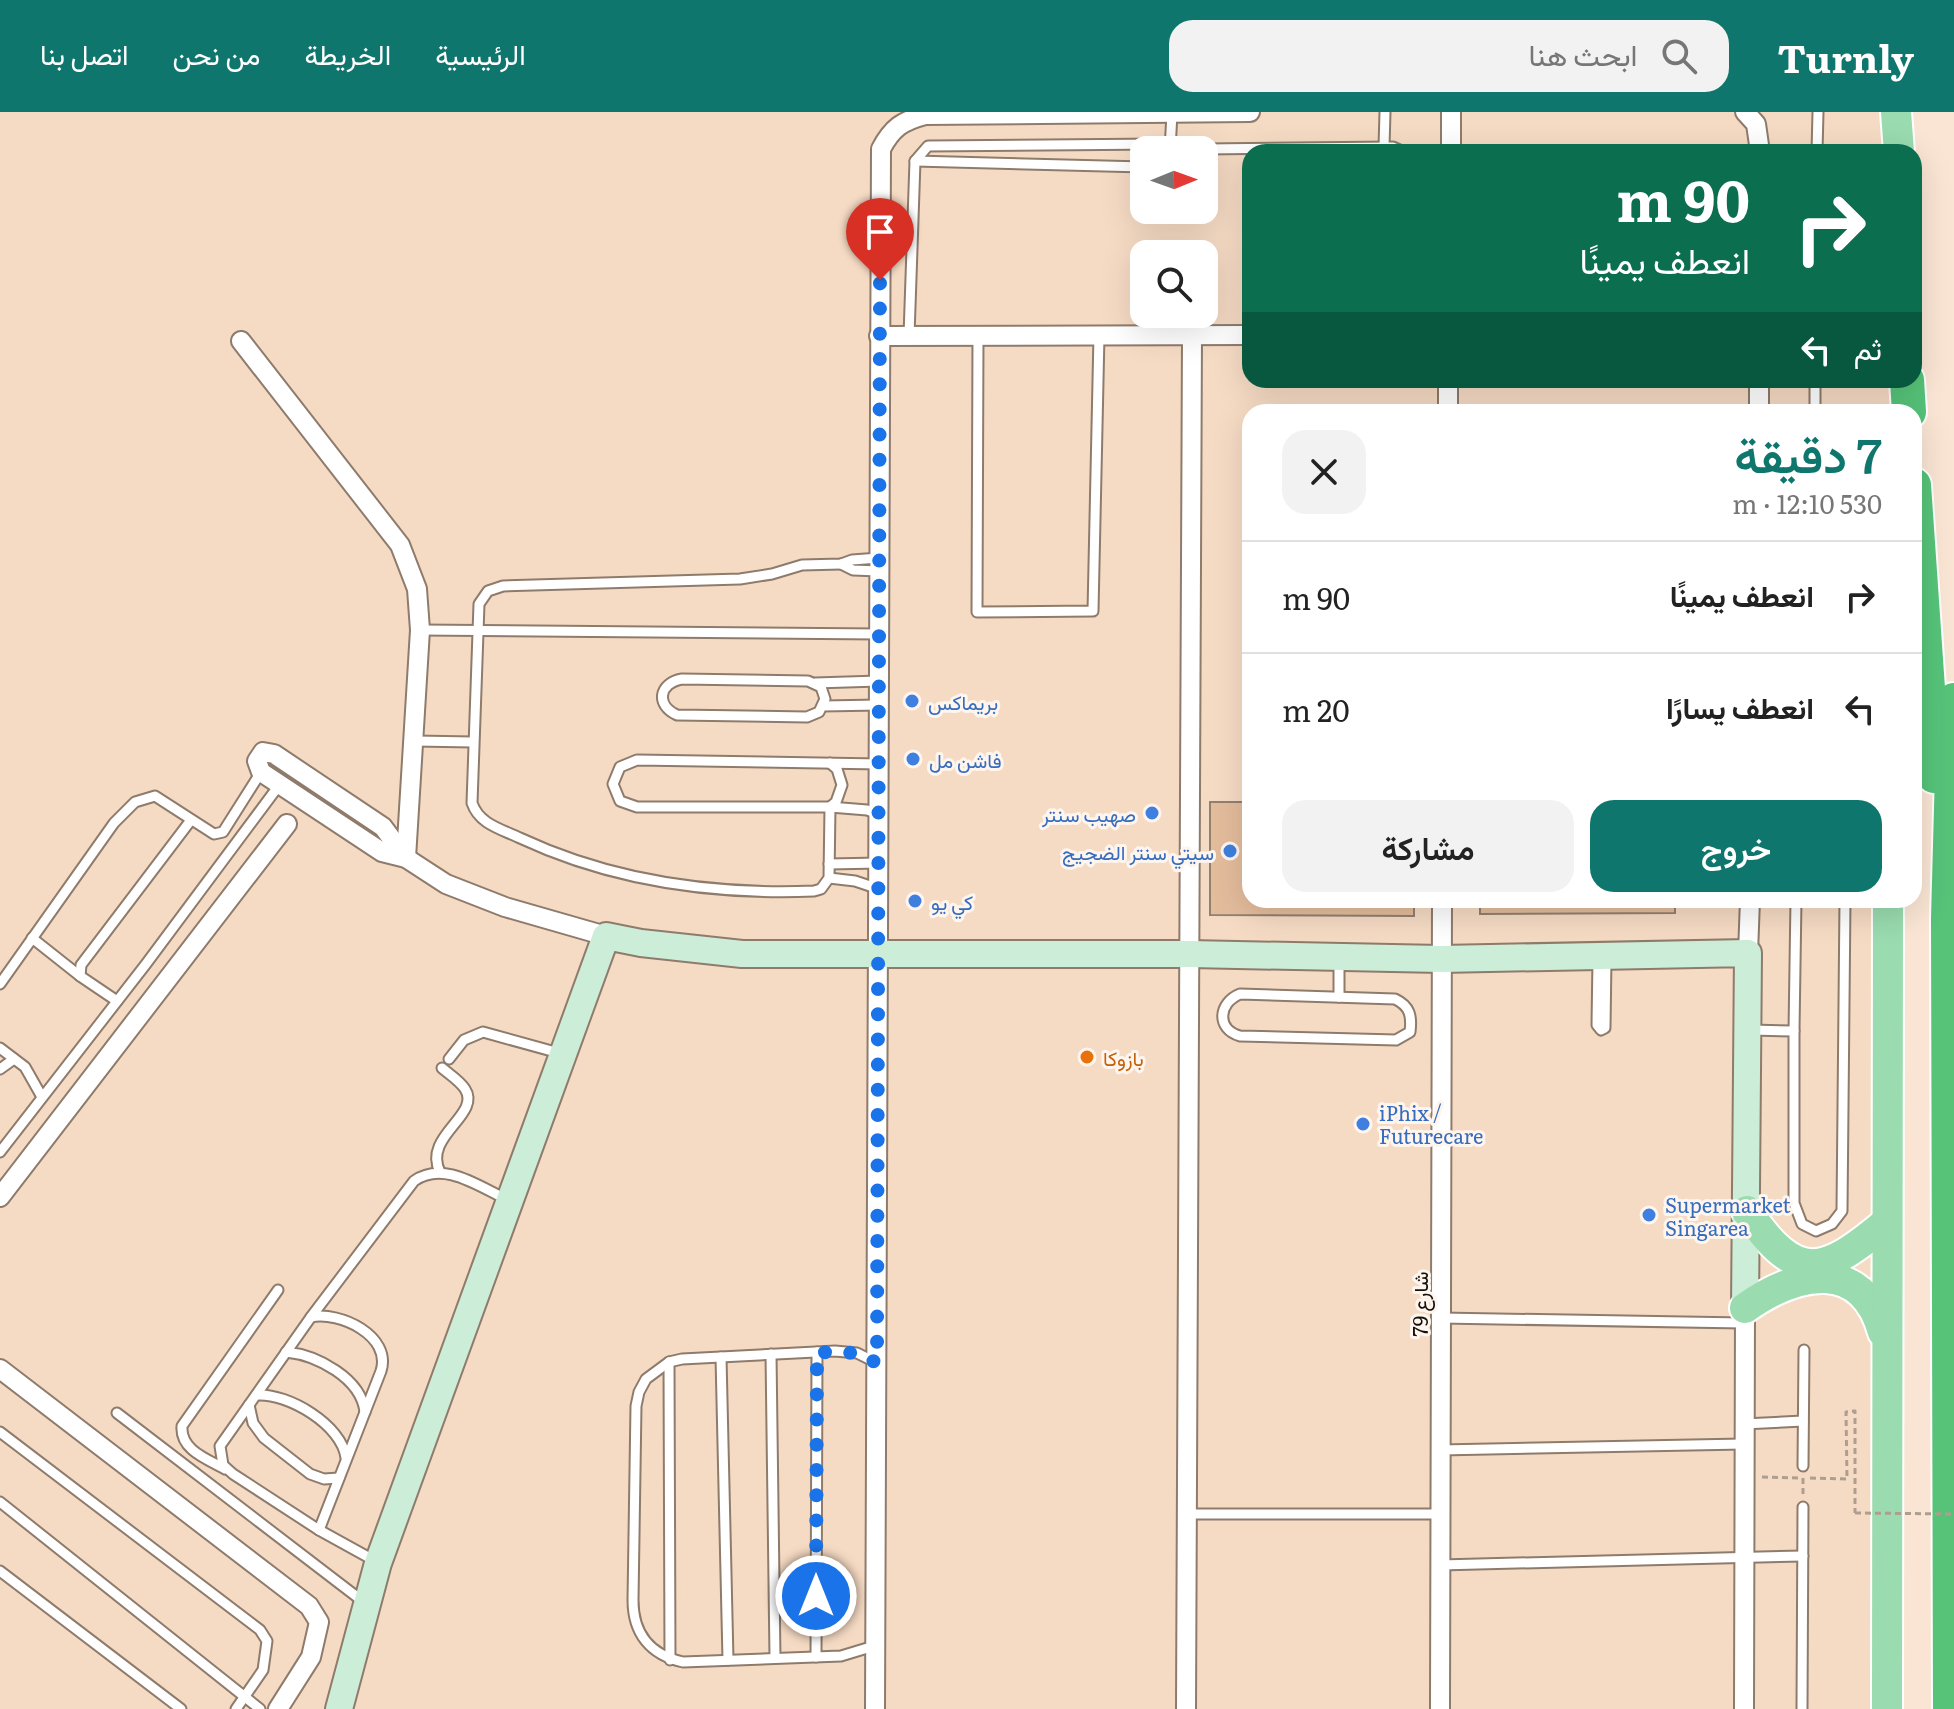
<!DOCTYPE html>
<html lang="ar">
<meta charset="utf-8">
<style>
:root{--surface:#fff;--page:#f2f2f2;--text:#222;--muted:#767676;--line:#e0e0e0;--accent:#0f766e}
body{margin:0;font-family:Literata,Vazirmatn,serif;background:var(--page);color:var(--text);direction:rtl;height:100vh;display:flex;flex-direction:column;font-size:30px;white-space:nowrap}
*{box-sizing:border-box;margin:0}
p{font-size:26px;color:var(--muted)}
.icon{flex:none;width:44px;height:44px;fill:none;stroke:currentColor;stroke-width:2;stroke-linecap:round;stroke-linejoin:round}
.map{position:relative;flex:1;overflow:hidden;direction:ltr}
.side{position:absolute;left:1242px;top:292px;width:680px;height:504px;display:flex;flex-direction:column;background:var(--surface);border-radius:24px;box-shadow:0 8px 32px #0002;direction:rtl}
.side>*{flex:none}
.top-card{position:absolute;left:1242px;top:32px;width:680px;height:244px;border-radius:24px;box-shadow:0 8px 32px #0002;direction:rtl;background:#0b6e4f;color:#fff;overflow:hidden}
.needle{width:52px;rotate:89deg}
.controls{position:absolute;left:1130px;top:24px;display:grid;gap:16px}
.controls a{display:grid;place-items:center;width:88px;height:88px;border-radius:16px;background:var(--surface);box-shadow:0 8px 32px #0002;font-size:40px}
.pin{position:absolute;display:grid;place-items:center;width:68px;height:68px;color:#fff;margin:-82px -34px;border-radius:50% 50% 50% 0;rotate:-45deg;box-shadow:0 0 8px #0007}
.pin .icon{rotate:45deg}
.me{position:absolute;width:88px;margin:-44px;rotate:0deg;stroke-linejoin:round;filter:drop-shadow(0 0 6px #0008)}
.turn{display:flex;align-items:center;gap:28px;height:168px;padding:0 40px;font-size:36px}
.turn .icon{width:104px;height:104px;stroke-width:2.5}
.turn b{display:block;font-size:56px;line-height:68px}
.then{display:flex;align-items:center;height:76px;padding:0 40px;background:#0003;gap:16px;font-size:30px}
.round{display:grid;place-items:center;flex:none;width:84px;height:84px;border-radius:24px;background:var(--page)}
.head{display:flex;align-items:center;justify-content:space-between;height:136px;padding:0 40px}
h1{font-size:48px;font-weight:600;line-height:60px;color:var(--accent)}
.cta{display:flex;gap:16px;margin-top:auto;padding:16px 40px}
.cta a{flex:1;height:92px;border-radius:24px;background:var(--accent);color:#fff;font-size:32px;font-weight:600;line-height:92px;text-align:center}
.cta a+a{background:var(--page);color:var(--text)}
ul{padding:0;list-style:none}
li{display:flex;align-items:center;gap:24px;height:112px;padding:0 40px;border-top:2px solid var(--line)}
li div{flex:1}
li b{display:block;font-size:30px}
li em{font-style:normal}
header{display:flex;align-items:center;gap:48px;box-sizing:border-box;height:112px;padding:0 40px;background:var(--accent);color:#fff}
header strong{font-size:38px}
nav{display:flex;gap:44px;margin-inline-start:auto;font-size:28px}
.search{width:560px;height:72px;background:var(--page);display:flex;align-items:center;gap:20px;box-sizing:border-box;padding:0 28px;border-radius:24px;color:var(--muted);font-size:30px}
.map>svg:first-child{display:block}
.built{fill:#f6dbc4;fill-rule:evenodd}
.building{fill:#e3bc9c;stroke:#928070;stroke-width:2}
.lines{fill:none;stroke-linecap:round;stroke-linejoin:round}
.lane-casing{stroke:#8e7b6c;stroke-width:13}
.street-casing{stroke:#8e7b6c;stroke-width:22}
.secondary-casing{stroke:#8e7b6c;stroke-width:30}
.primary-casing{stroke:#fff;stroke-width:34}
.highway-casing{stroke:#fff;stroke-width:38}
.path{stroke:#ae9e91;stroke-width:3;stroke-dasharray:6 4;stroke-linecap:butt}
.lane{stroke:#fff;stroke-width:9}
.street{stroke:#fff;stroke-width:18}
.secondary{stroke:#ccedd7;stroke-width:26}
.primary{stroke:#9adbaf;stroke-width:30}
.highway{stroke:#56c379;stroke-width:34}
.path-bridge{stroke:#ae9e91;stroke-width:3;stroke-dasharray:6 4;stroke-linecap:butt}
.route{stroke:#1a73e8;stroke-width:14;stroke-dasharray:0 25.2}
.shop-dot{fill:#3f7fe0;stroke:#fef5ee;stroke-width:3}
.food-dot{fill:#e8710a;stroke:#fef5ee;stroke-width:3}
.labels{text-anchor:middle;dominant-baseline:central;stroke-width:6;stroke-linejoin:round;paint-order:stroke}
.shop-label{font-size:20px;fill:#366cbe;stroke:#fef5ee;text-anchor:start}
.food-label{font-size:20px;fill:#c56008;stroke:#fef5ee;text-anchor:start}
.street-label{font-size:20px;fill:#150f09;stroke:#fef5ee}
</style>
<header>
<strong>Turnly</strong>
<div class="search"><svg class="icon" aria-label="search" viewBox="0 0 24 24"><circle cx="10" cy="10" r="6"/><path d="M15 15l6 6"/></svg>ابحث هنا</div>
<nav><a>الرئيسية</a><a>الخريطة</a><a>من نحن</a><a>اتصل بنا</a></nav>
</header>
<div class="map">
<svg width="1954" height="1597" viewBox="0 0 1954 1597">
<rect width="100%" height="100%" fill="#fae5d4"/>
<path class="built" d="M0,0H1896L1899,40H1250V268H1901L1899,300H1250V788H1888L1887,1597H0ZM1144,38H1204V98H1144ZM1144,142H1204V202H1144Z"/>
<g class="building">
<polygon points="1210,690 1250,690 1250,788 1414,788 1414,804 1210,803"/>
<polygon points="1480,788 1675,788 1675,801 1480,802"/>
</g>
<g class="lines">
<defs>
<g id="lane">
<polyline points="1384,35 1385,0"/>
<polyline points="1170,38 1172,1"/>
<polyline points="1817,40 1818,0"/>
<polyline points="915,49 1144,55"/>
<polyline points="909,224 915,49 928,34 1160,32 1205,37 1393,35 1404,40"/>
<polyline points="978,224 977,500 1093,499 1099,223"/>
<polyline points="1815,300 1815,268"/>
<polyline points="841,452 853,458 879,459"/>
<polyline points="420,518 879,522"/>
<path d="M682,567L808,569L821,575L825,587L819,600L807,605L677,603C655,593 659,571 682,567Z"/>
<polyline points="815,571 879,569"/>
<polyline points="823,594 879,593"/>
<polyline points="415,629 473,630"/>
<path d="M830,651L837,657L842,673L836,690L830,695L829,766L821,777L814,779C713,783 612,769 520,726C501,717 479,712 472,691L479,492L488,479L503,474L740,467L772,462L802,453L841,452L852,448L879,446"/>
<polyline points="879,702 867,698 830,695 637,695 620,689 613,672 620,655 637,648 880,652"/>
<polyline points="829,752 879,751"/>
<polyline points="829,766 855,769 879,777"/>
<polyline points="32,826 80,864"/>
<polyline points="1598,848 1597,913 1601,918 1605,916 1606,847"/>
<polyline points="0,872 114,711 135,690 155,684 214,722 223,720 261,660"/>
<path d="M1240,882L1395,887C1410,894 1412,904 1410,920L1396,928L1240,924C1216,917 1218,891 1240,882Z"/>
<polyline points="1339,885 1339,848"/>
<polyline points="117,889 80,864 81,853 191,708"/>
<polyline points="1751,918 1794,919 1794,1091 1802,1112 1816,1119 1832,1112 1842,1099 1845,788"/>
<polyline points="1794,919 1796,788"/>
<polyline points="0,936 25,955 42,985"/>
<polyline points="449,947 464,928 483,920 559,941"/>
<polyline points="0,957 14,947"/>
<polyline points="0,1040 146,852 280,672"/>
<path d="M440,1060C422,1024 482,1003 465,977C460,969 449,962 442,956"/>
<path d="M311,1205C340,1199 392,1224 381,1259L319,1418"/>
<polyline points="1441,1206 1743,1211"/>
<path d="M286,1240C317,1243 361,1266 365,1300"/>
<polyline points="771,1242 775,1546"/>
<polyline points="721,1245 728,1548"/>
<polyline points="669,1250 670,1548"/>
<path d="M257,1283C288,1281 342,1313 346,1346"/>
<polyline points="249,1293 253,1311 264,1326 310,1362 324,1367 339,1366"/>
<polyline points="117,1301 365,1491"/>
<polyline points="1743,1312 1803,1309"/>
<polyline points="0,1320 260,1518 267,1529 263,1558 236,1597"/>
<polyline points="1440,1338 1743,1332"/>
<polyline points="1803,1354 1804,1238"/>
<path d="M225,1357C207,1347 180,1338 182,1314L278,1178"/>
<polyline points="0,1390 260,1597"/>
<polyline points="1187,1402 1440,1402"/>
<path d="M377,1450L319,1418L233,1362L223,1353L220,1334L311,1205L414,1069C444,1048 479,1075 508,1088"/>
<polyline points="1440,1453 1803,1444"/>
<polyline points="0,1459 181,1597"/>
<path d="M874,1534L841,1544L683,1550C650,1543 633,1521 633,1488L636,1294L639,1280L646,1267L669,1250L682,1247L835,1239L857,1241L877,1251"/>
<polyline points="816,1545 817,1240"/>
<polyline points="1802,1597 1803,1395"/>
</g>
<g id="street">
<polyline points="1745,0 1756,12 1760,40"/>
<polyline points="1451,40 1451,0"/>
<polyline points="879,224 1250,223"/>
<polyline points="241,229 400,433 417,477 420,518 406,746"/>
<polyline points="1448,300 1448,268"/>
<polyline points="1759,300 1759,268"/>
<polyline points="406,746 383,715 274,642 263,640 257,649 261,660 382,740 406,746 446,772 505,795 606,824"/>
<polyline points="1748,841 1750,788"/>
<polyline points="0,1085 287,712"/>
<polyline points="0,1257 309,1494 319,1510 311,1545 278,1597"/>
<path d="M875,1597L881,37C892,16 902,9 925,3L1250,0"/>
<polyline points="1186,1597 1192,223"/>
<polyline points="1440,1597 1442,788"/>
<polyline points="1744,1597 1745,1196"/>
</g>
<polyline id="secondary" points="339,1597 378,1451 606,824 641,831 742,842 1190,842 1441,847 1748,841 1745,1196"/>
<g id="primary">
<polyline points="1896,0 1899,40"/>
<path d="M1747,1099C1797,1173 1824,1163 1887,1110"/>
<path d="M1745,1196C1796,1160 1862,1144 1883,1220"/>
<polyline points="1887,1597 1888,788"/>
</g>
<g id="highway">
<polyline points="1907,268 1909,300"/>
<polyline points="1914,373 1934,664"/>
<polyline points="1950,1597 1948,807 1954,588"/>
</g>
</defs>
<use href="#lane" class="lane-casing"/>
<use href="#street" class="street-casing"/>
<use href="#secondary" class="secondary-casing"/>
<use href="#primary" class="primary-casing"/>
<use href="#highway" class="highway-casing"/>
<g class="path">
<polyline points="1762,1365 1798,1366"/>
<polyline points="1810,1366 1847,1367 1846,1300 1855,1299 1855,1401"/>
<polyline points="1803,1382 1803,1365"/>
</g>
<use href="#lane" class="lane"/>
<use href="#street" class="street"/>
<use href="#secondary" class="secondary"/>
<use href="#primary" class="primary"/>
<use href="#highway" class="highway"/>
<polyline class="path-bridge" points="1855,1401 1954,1402"/>
</g>
<g class="lines">
<polyline class="route" points="816,1484 817,1240 857,1241 877,1251 880,168"/>
</g>
<g class="shop-dot">
<circle cx="912" cy="589" r="8"/>
<circle cx="913" cy="647" r="8"/>
<circle cx="1152" cy="701" r="8"/>
<circle cx="1230" cy="739" r="8"/>
<circle cx="915" cy="789" r="8"/>
<circle cx="1363" cy="1012" r="8"/>
<circle cx="1649" cy="1103" r="8"/>
</g>
<circle class="food-dot" cx="1087" cy="945" r="8"/>
<g class="labels">
<g class="shop-label">
<text x="928" y="589">بريماكس</text>
<text x="929" y="647">فاشن مل</text>
<text x="1136" y="701" text-anchor="end">صهيب سنتر</text>
<text x="1214" y="739" text-anchor="end">سيتي سنتر الضجيج</text>
<text x="931" y="789">كي يو</text>
<text x="1379" y="1000">iPhix /<tspan x="1379" dy="23">Futurecare</tspan></text>
<text x="1665" y="1092">Supermarket<tspan x="1665" dy="23">Singarea</tspan></text>
</g>
<g class="food-label">
<text x="1103" y="945">بازوكا</text>
</g>
<g class="street-label">
<text transform="translate(1419 1192) rotate(-90)">شارع 79</text>
</g>
</g>
</svg>
<div class="controls">
<a><svg class="needle" viewBox="-14 -14 28 28"><path d="M0-13l5 13h-10z" fill="#e53935"/><path d="M0 13l5-13h-10z" fill="#767676"/></svg></a>
<a><svg class="icon" aria-label="search" viewBox="0 0 24 24"><circle cx="10" cy="10" r="6"/><path d="M15 15l6 6"/></svg></a>
</div>
<div class="pin" style="left:880px;top:168px;background:#d93025"><svg class="icon" aria-label="arrive" viewBox="0 0 24 24"><path d="M6 21V4h12l-3 4 3 4H6"/></svg></div>
<svg class="me" style="left:816px;top:1484px" viewBox="-20 -20 40 40"><circle r="17" fill="#1a73e8" stroke="#fff" stroke-width="3"/><path d="M0-11L8 9 0 5-8 9z" fill="#fff"/></svg>
<div class="top-card">
<div class="turn"><svg class="icon" aria-label="right" viewBox="0 0 24 24"><path d="M7 20v-9h11M14 6l5 5-5 5"/></svg><div><b>90 m</b>انعطف يمينًا</div></div>
<div class="then">ثم<svg class="icon" aria-label="left" viewBox="0 0 24 24"><path d="M17 20v-9H6M10 6l-5 5 5 5"/></svg></div>
</div>
<section class="side">
<div class="head"><div><h1>7 دقيقة</h1><p>530 m · 12:10</p></div><a class="round"><svg class="icon" aria-label="close" viewBox="0 0 24 24"><path d="M6 6l12 12M18 6L6 18"/></svg></a></div>
<ul>
<li><svg class="icon" aria-label="right" viewBox="0 0 24 24"><path d="M7 20v-9h11M14 6l5 5-5 5"/></svg><div><b>انعطف يمينًا</b></div><em>90 m</em></li>
<li><svg class="icon" aria-label="left" viewBox="0 0 24 24"><path d="M17 20v-9H6M10 6l-5 5 5 5"/></svg><div><b>انعطف يسارًا</b></div><em>20 m</em></li>
</ul>
<div class="cta"><a>خروج</a><a>مشاركة</a></div>
</section>
</div>
